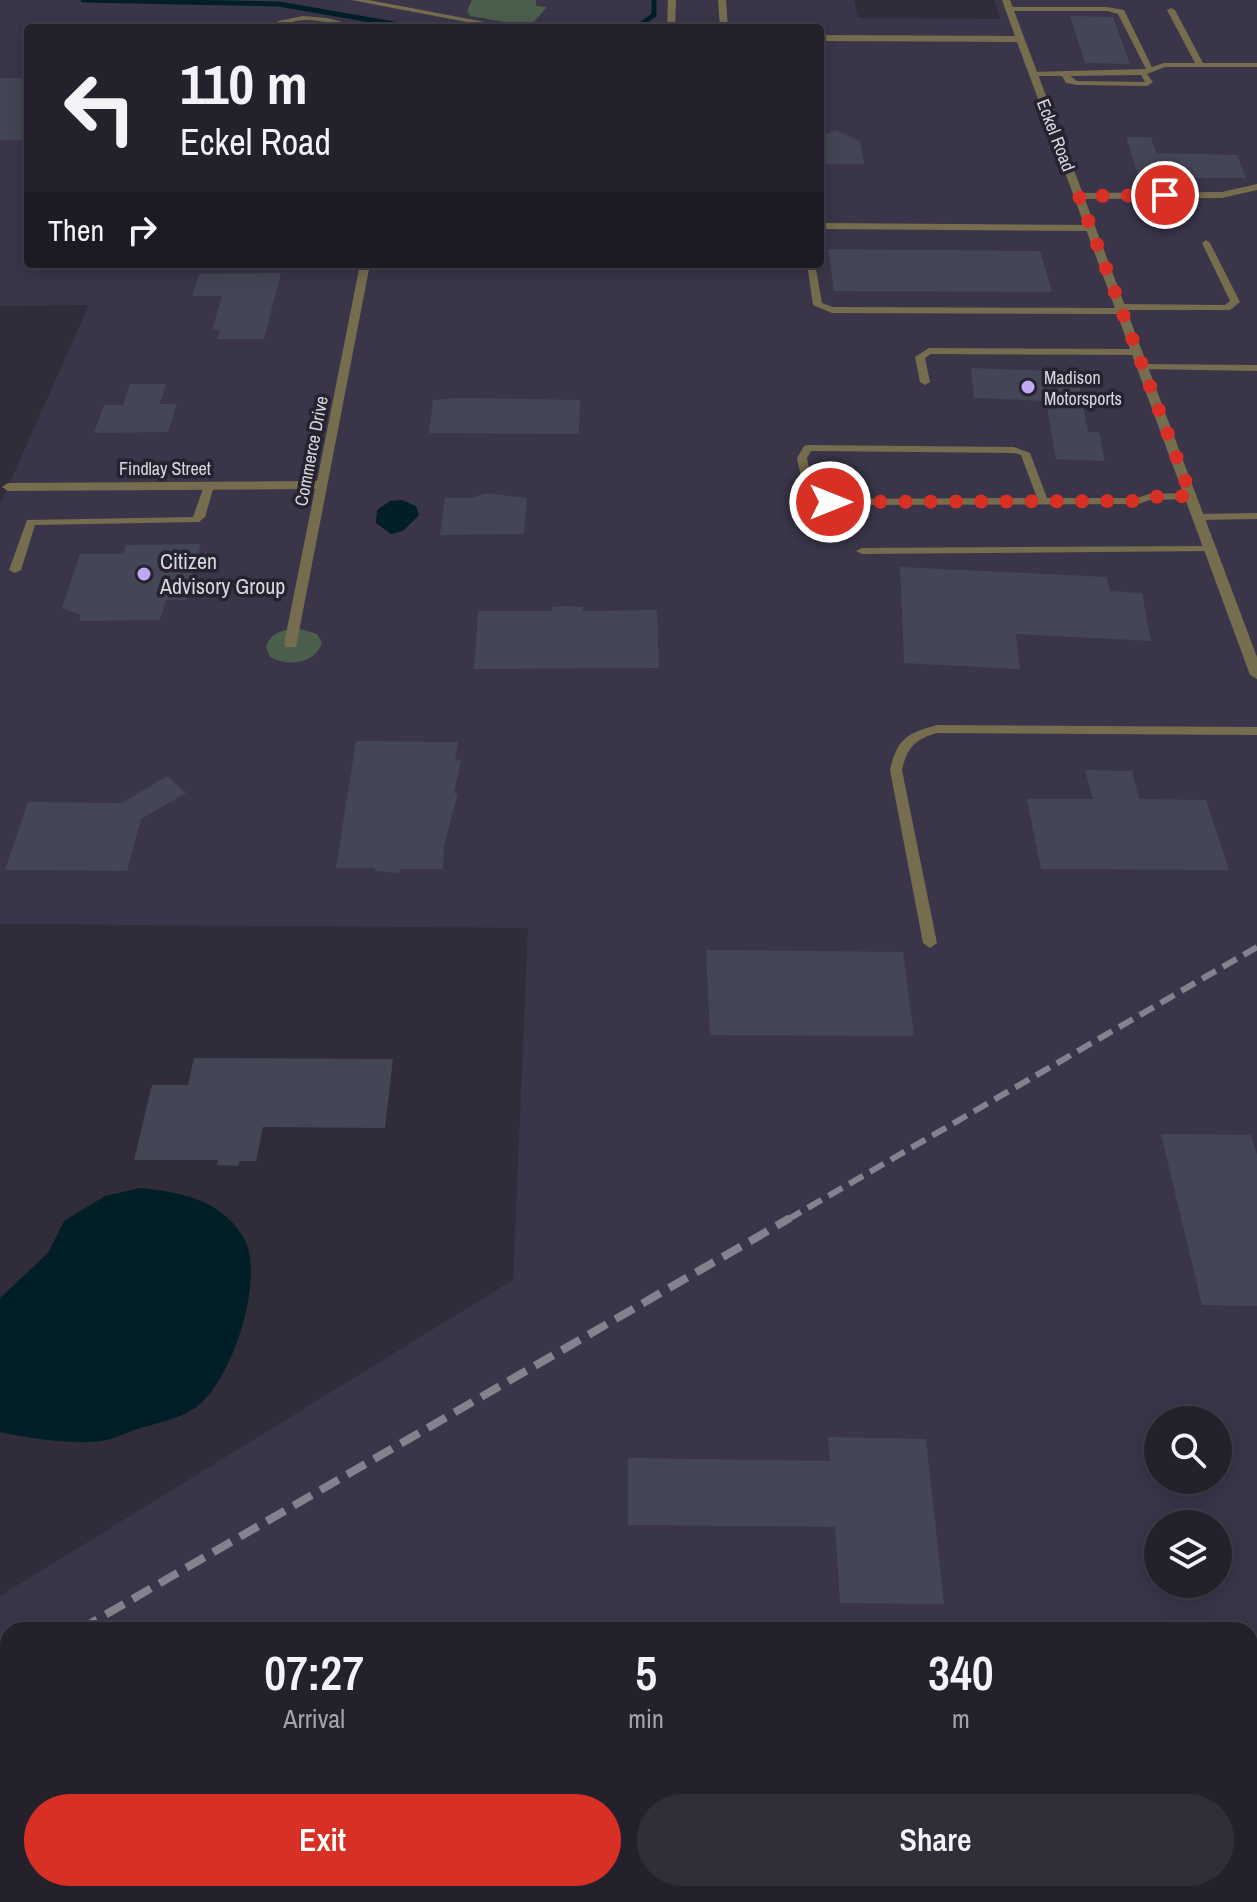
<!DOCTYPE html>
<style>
:root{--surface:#24212c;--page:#302e38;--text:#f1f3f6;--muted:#a3a3a9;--line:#413e48;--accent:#d93025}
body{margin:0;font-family:"Archivo Narrow",sans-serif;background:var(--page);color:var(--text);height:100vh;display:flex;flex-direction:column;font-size:30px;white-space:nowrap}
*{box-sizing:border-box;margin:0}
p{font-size:26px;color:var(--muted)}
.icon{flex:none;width:44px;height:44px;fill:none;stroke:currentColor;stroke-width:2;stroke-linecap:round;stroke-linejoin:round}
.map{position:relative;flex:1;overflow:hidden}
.drawer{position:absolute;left:0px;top:1622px;width:1258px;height:280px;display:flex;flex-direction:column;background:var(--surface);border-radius:24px 24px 0 0;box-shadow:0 4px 20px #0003,0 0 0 2px var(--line)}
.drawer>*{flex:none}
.top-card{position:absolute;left:24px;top:24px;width:800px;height:244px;border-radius:8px;box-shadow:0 4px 20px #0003,0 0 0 2px var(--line);background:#24212c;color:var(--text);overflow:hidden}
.buttons{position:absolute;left:1144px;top:1406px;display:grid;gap:16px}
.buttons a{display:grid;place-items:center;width:88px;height:88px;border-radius:50%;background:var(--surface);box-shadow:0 4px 20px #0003,0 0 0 2px var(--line);font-size:40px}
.pin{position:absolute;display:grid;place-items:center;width:68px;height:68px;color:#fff;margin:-34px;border:4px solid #fff;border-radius:50%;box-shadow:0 2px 8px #0007}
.me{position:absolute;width:88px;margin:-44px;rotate:90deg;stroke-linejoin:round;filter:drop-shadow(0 0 6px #0008)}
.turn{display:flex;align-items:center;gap:28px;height:168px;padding:0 24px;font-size:36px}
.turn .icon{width:104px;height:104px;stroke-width:2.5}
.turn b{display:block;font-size:56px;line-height:68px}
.then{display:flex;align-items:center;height:76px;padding:0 24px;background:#0003;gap:16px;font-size:30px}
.eta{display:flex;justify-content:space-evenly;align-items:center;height:136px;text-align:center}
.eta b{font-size:48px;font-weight:600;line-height:56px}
.primary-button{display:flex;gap:16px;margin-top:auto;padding:16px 24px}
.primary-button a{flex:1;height:92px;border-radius:48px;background:var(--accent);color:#fff;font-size:32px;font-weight:600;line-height:92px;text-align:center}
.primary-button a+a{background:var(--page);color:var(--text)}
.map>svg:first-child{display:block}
.built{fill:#3a3549;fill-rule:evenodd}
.green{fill:#4b5f4d}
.water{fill:#001f27}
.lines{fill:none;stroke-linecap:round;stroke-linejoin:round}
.stream{stroke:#001f27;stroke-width:5}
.building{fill:#444655}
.lane{fill:#766d4f;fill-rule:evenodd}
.street{fill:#766d4f;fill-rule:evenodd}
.rail-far1{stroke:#85828d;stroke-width:6;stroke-dasharray:16 8;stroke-linecap:butt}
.rail{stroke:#85828d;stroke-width:8;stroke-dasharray:21 10;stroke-linecap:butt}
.route{stroke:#d93025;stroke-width:14;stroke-dasharray:0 25.2}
.poi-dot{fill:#c0a8f4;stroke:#262230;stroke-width:3}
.labels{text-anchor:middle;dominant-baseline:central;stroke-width:7;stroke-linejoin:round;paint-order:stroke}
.far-street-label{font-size:18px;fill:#d8d6df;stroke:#262230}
.far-poi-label{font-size:18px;fill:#d8d6df;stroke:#262230;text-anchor:start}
.poi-label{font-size:22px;fill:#d8d6df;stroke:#262230;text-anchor:start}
</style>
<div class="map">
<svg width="1257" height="1902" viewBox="0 0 1257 1902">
<rect width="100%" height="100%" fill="#302c3a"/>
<path class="built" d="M0,0H854L858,18L1000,19L994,0H1257V1902H0V1596L513,1280L528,928L0,924V504L89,305L0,306ZM28,28H820V264H28ZM1158,1420H1218V1480H1158ZM1158,1524H1218V1584H1158ZM8,1630H1250V1894H8Z"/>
<g class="green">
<polygon points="472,0 536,0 536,6 547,7 533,23 516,24 470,16 467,11"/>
<path d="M297,628L317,634L322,643C315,664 288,667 270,657L266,647C270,633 283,630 297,628Z"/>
</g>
<g class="water">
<polygon points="402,500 416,506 419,515 403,531 391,534 376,523 377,510 390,501"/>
<path d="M140,1188C179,1192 219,1199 242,1235C268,1273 232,1383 195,1408C180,1418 162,1422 144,1427C132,1430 121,1436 110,1439C85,1447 26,1438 0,1432V1298L48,1253L64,1221L105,1196Z"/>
<polygon points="786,1894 928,1894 943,1902 762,1902"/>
<polygon points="1169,1894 1257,1895 1257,1902 1121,1902"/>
</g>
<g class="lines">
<g class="stream">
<polyline points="83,0 279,4 411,27"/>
<polyline points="639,26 654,15 654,0"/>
</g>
</g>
<g class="building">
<polygon points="1070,16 1113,17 1130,64 1085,63"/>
<rect x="0" y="78" width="28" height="62"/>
<polygon points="835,130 860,141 864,164 820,164 820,137"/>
<polygon points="1126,137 1151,137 1156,153 1237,155 1246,178 1139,178"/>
<polygon points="828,249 1040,251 1052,292 834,291"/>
<polygon points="281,273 264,339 217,339 220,330 212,330 222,296 192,296 199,274"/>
<polygon points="971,368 1077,372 1088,432 1099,432 1105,461 1056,459 1046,401 974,398"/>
<polygon points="130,384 166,384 160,404 177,404 168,432 94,433 104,405 123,405"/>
<polygon points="457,398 580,400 579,434 429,433 433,400"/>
<polygon points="487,493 527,498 524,534 440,535 445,498 471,498"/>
<polygon points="201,544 186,600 166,600 160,620 79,621 81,615 62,608 80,554 123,554 126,545"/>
<polygon points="900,567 1107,577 1110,591 1142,593 1151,641 1016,634 1020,669 904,663"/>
<polygon points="567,606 583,607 583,611 657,610 659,668 474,669 478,611 552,611 552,607"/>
<polygon points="356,741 458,742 455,761 461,760 454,793 458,793 444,846 443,869 400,869 399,873 376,871 374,868 336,868"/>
<polygon points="1085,770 1132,771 1139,799 1206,800 1229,870 1041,869 1027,799 1093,799"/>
<polygon points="167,776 186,793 141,819 127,871 5,870 28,802 122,803"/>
<polygon points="706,950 903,952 914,1036 710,1035"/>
<polygon points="194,1058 393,1059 385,1128 263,1127 256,1161 240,1161 238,1166 217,1165 218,1160 134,1160 152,1085 188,1085"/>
<polygon points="1161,1134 1251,1135 1257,1155 1257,1306 1202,1305"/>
<polygon points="828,1437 926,1439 944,1604 840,1603 835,1527 628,1525 628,1458 830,1461"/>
</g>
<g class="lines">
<g class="lane">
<polygon points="668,0 676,0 675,28 667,28"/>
<polygon points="718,0 726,0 728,28 720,28"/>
<path d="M1009,7H1107L1124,10L1152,67L1164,63H1195L1167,10L1171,8L1175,10L1203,63H1257V67H1165L1147,74L1153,82L1147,86L1077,85L1066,83L1062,76H1031V72L1146,69L1118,14L1107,11H1006ZM1141,75L1145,82L1077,81L1070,76Z"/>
<path d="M303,16L327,18L366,28C345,28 326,20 305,20C291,20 280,28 266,28L278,21Z"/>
<polygon points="1257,184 1257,190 1222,198 1079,199 1075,196 1079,193 1222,192"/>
<polygon points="820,223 1092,225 1096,228 1092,231 820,229"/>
<polygon points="1206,240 1210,243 1240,302 1230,310 1127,310 1126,313 1123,314 832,313 813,305 807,264 815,264 822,303 833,307 1117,308 1118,305 1121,304 1225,305 1230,301 1202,243"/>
<polygon points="929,348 1138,349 1143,352 1138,355 931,354 925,358 930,382 925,385 920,382 915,357"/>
<polygon points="1144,364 1257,365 1257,371 1141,369 1141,365"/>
<path d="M808,445L1014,447L1030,453L1047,498H1137L1149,494L1191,493L1196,496L1191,499L1150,500L1138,504L830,505L805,497L797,458L804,446ZM811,451L1014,453L1021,455L1037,498L830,499L815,495L807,458Z"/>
<polygon points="209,483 214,486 205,517 199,522 35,525 21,570 15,573 9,570 27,520 193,517 204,486"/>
<polygon points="1257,513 1257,519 1199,520 1194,517 1199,514"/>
<polygon points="1211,546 1217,549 1215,551 862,554 856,551 862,548"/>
<path d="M937,725L1257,727V735L937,733C915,739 907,748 902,770L937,943L930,948L923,943L890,770C897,739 907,733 937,725Z"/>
<polygon points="1000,1894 1020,1894 1021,1902 1001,1902"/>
</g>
<g class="street">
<polygon points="351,0 369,0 516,28 498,28"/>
<polygon points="1002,0 1010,0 1257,657 1257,679 1250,675 1017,42 820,41 820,35 1015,36"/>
<polygon points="360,264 370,264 296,647 286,647 284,644 315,489 8,491 2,487 8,483 317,481"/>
<rect x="0" y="1741" width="8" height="22"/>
<rect x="1250" y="1756" width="7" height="22"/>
</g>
<polyline class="rail-far1" points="787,1220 1257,947"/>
<g class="rail">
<polyline points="79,1630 790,1218"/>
<polyline points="0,1676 8,1671"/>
</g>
</g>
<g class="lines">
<polyline class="route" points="830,502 1138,501 1149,497 1191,496 1079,196 1165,195"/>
</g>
<g class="poi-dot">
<circle cx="1028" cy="387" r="8"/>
<circle cx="144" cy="574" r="8"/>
</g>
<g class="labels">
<g class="far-street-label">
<text transform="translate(1056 135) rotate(69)">Eckel Road</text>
<text transform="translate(311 451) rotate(-79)">Commerce Drive</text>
<text x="165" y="468">Findlay Street</text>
</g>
<g class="far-poi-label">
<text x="1044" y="377">Madison<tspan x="1044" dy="21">Motorsports</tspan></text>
</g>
<g class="poi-label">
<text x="160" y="561">Citizen<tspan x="160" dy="25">Advisory Group</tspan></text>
</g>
</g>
</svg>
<div class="buttons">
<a><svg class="icon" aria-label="search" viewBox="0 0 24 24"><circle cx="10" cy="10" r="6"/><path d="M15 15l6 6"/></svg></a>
<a><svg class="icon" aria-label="layers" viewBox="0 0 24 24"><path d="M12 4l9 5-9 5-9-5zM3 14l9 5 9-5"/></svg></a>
</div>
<div class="pin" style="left:1165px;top:195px;background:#d93025"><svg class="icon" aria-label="arrive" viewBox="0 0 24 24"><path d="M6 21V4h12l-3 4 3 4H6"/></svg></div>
<svg class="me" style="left:830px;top:502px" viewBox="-20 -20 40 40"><circle r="17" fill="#d93025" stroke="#fff" stroke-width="3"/><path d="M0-11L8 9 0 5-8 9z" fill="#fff"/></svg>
<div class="top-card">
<div class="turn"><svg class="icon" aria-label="left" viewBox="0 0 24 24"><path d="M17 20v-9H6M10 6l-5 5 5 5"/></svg><div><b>110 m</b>Eckel Road</div></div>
<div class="then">Then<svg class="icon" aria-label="right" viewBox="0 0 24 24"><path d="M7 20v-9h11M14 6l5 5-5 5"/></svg></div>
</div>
<section class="drawer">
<div class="eta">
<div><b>07:27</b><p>Arrival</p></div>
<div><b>5</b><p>min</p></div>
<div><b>340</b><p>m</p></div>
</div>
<div class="primary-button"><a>Exit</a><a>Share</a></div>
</section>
</div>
